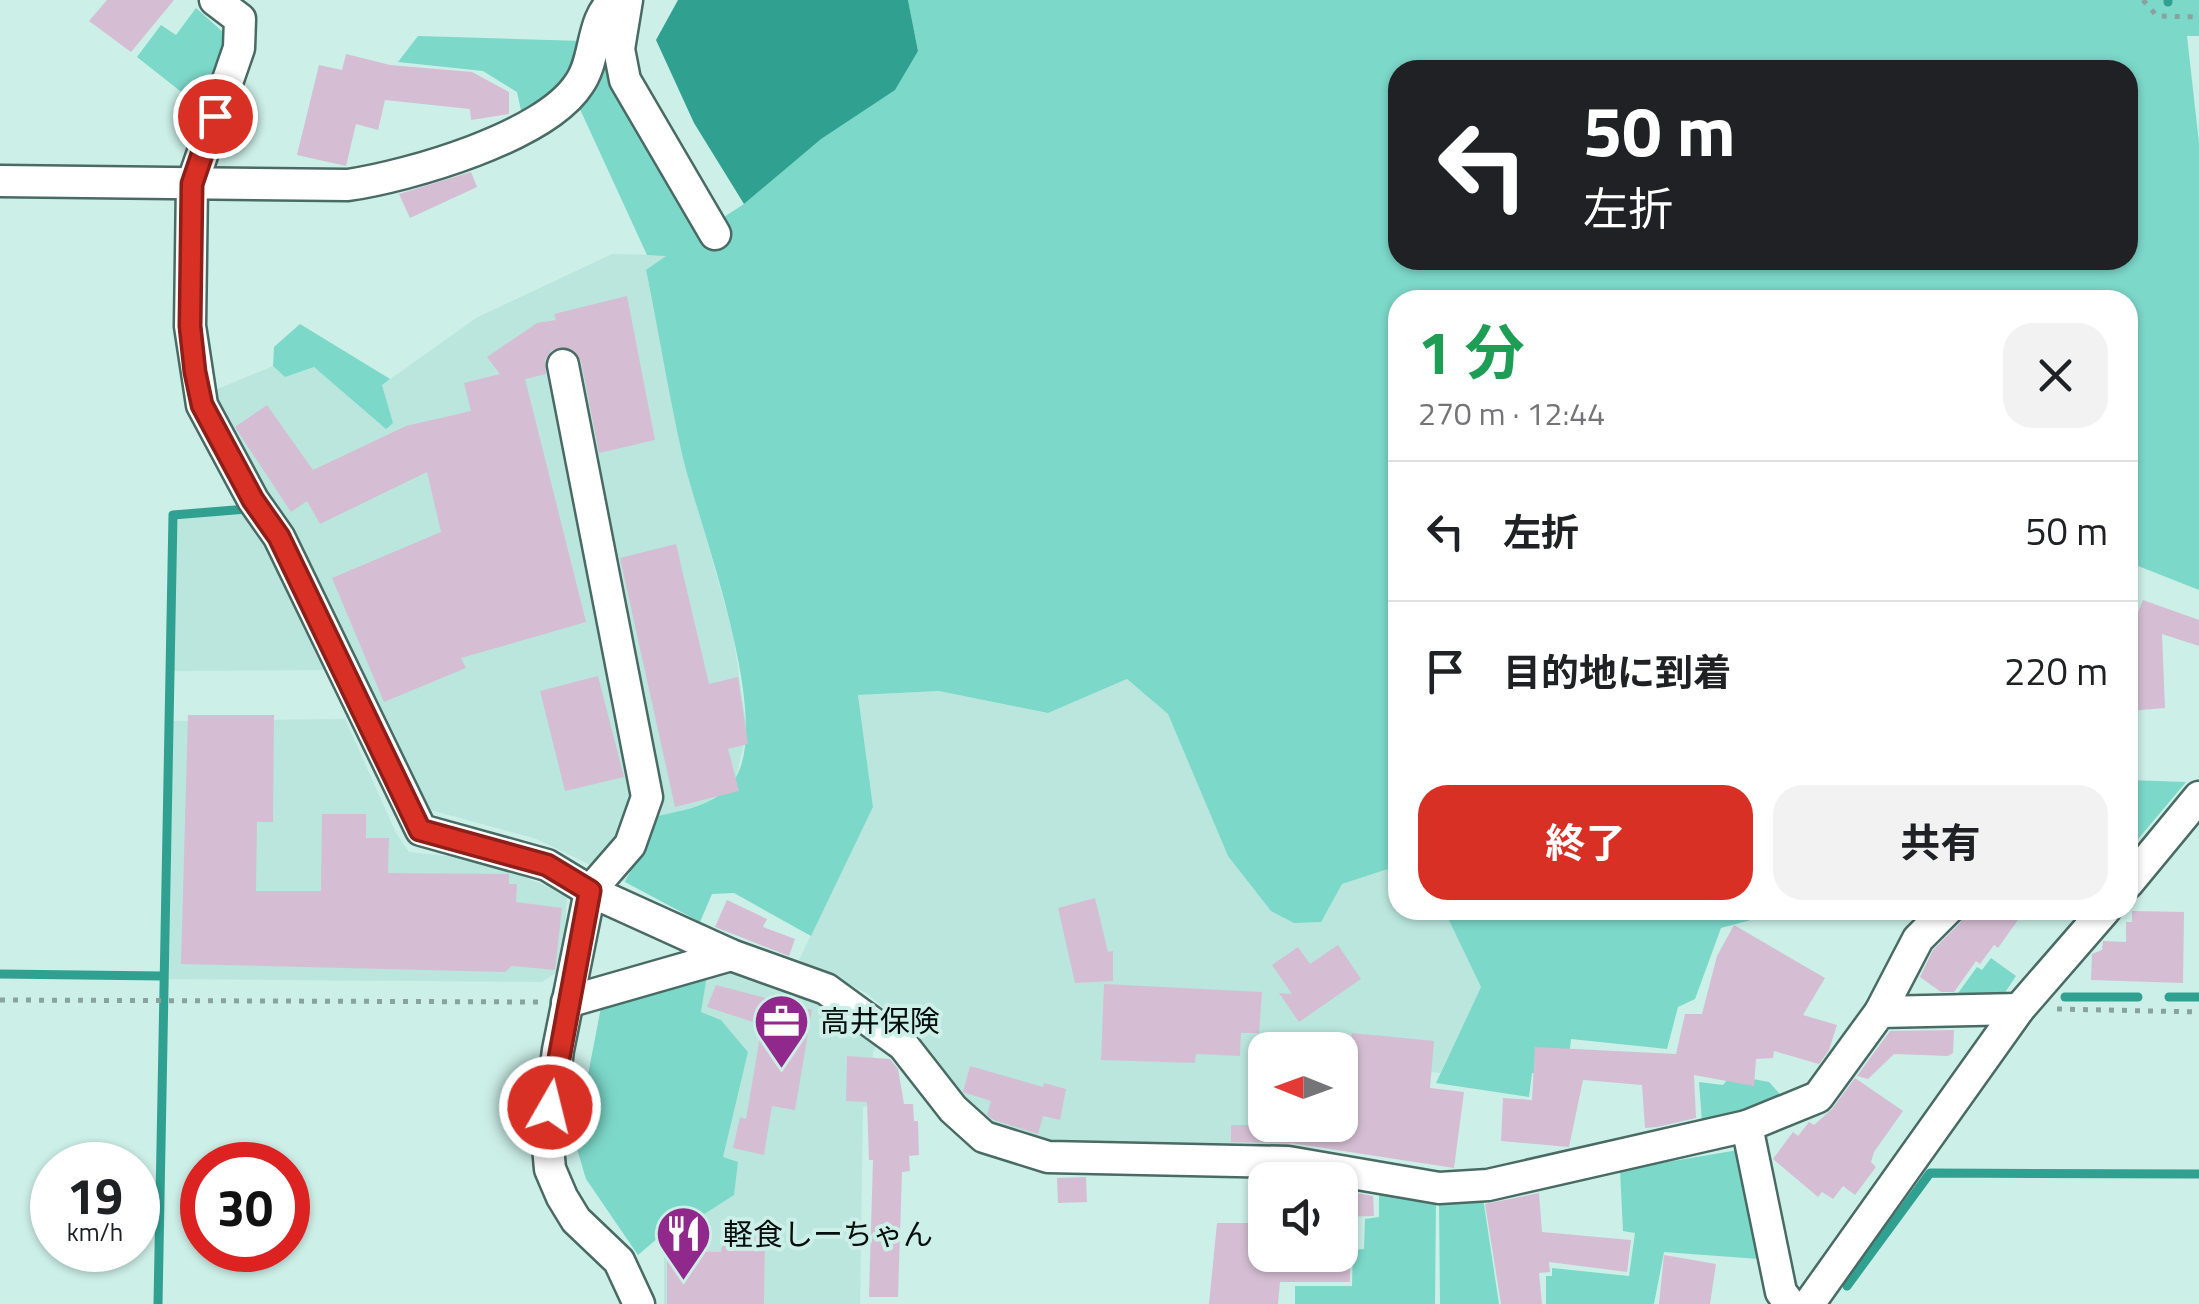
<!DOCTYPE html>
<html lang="ja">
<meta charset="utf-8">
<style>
:root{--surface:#fff;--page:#f2f2f2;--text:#202124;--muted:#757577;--line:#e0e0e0;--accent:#d93025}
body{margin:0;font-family:"Titillium Web","Noto Sans JP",sans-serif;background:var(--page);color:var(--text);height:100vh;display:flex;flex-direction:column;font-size:38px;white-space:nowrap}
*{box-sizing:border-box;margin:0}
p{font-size:32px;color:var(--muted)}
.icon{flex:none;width:55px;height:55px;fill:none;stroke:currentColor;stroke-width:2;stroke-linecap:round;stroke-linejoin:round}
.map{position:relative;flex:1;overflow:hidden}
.panel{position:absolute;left:1388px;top:290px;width:750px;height:630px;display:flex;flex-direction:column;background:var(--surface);border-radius:30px;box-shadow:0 2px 8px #0004}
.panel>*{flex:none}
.hud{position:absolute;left:1388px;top:60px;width:750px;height:210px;border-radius:30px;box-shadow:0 2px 8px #0004;background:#202124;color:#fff;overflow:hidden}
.needle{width:65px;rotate:271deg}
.fabs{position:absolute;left:1248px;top:1032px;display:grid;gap:20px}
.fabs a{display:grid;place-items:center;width:110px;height:110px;border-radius:20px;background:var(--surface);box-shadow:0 2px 8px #0004;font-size:50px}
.speed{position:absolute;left:30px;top:1142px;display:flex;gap:20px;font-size:50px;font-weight:700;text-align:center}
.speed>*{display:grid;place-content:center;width:130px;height:130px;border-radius:50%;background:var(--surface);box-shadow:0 2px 8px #0004;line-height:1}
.speed small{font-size:25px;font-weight:400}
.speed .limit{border:15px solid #d22;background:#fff;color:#111}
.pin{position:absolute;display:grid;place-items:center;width:85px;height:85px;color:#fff;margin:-42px;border:5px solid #fff;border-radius:50%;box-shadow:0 2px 10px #0007}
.me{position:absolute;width:110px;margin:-55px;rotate:8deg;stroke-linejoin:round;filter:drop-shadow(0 0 8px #0008)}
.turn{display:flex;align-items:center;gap:35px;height:210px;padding:0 30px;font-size:45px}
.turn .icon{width:130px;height:130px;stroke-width:2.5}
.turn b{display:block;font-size:70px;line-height:85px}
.round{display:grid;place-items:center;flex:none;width:105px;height:105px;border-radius:30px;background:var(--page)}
.head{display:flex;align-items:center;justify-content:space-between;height:170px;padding:0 30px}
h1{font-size:60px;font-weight:700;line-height:75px;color:#1e9e55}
.primary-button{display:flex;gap:20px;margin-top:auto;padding:20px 30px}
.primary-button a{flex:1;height:115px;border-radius:30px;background:var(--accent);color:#fff;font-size:40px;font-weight:700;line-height:115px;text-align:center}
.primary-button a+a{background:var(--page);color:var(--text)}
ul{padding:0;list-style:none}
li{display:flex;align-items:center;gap:30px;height:140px;padding:0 30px;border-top:2px solid var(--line)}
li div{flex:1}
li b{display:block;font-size:38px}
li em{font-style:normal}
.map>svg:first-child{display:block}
.built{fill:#bae6dd}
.green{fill:#7cd8c9;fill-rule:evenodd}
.water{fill:#30a191}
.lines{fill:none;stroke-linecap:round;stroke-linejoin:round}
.stream{stroke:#30a191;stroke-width:9}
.building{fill:#d5bed3}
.minor-casing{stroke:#4a6a64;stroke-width:35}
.path{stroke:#88a39e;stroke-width:5;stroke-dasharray:5 8;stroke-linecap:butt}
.minor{stroke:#fff;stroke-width:30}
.route-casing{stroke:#8d1f18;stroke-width:25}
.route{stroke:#d93025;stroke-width:18}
.labels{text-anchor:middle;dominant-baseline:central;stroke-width:8;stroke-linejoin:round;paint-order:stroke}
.poi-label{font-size:30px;fill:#040e0c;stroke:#ccefe8;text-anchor:start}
</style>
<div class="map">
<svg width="2199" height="1304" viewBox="0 0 2199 1304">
<rect width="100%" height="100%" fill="#ccefe8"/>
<g class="built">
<polygon points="612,254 668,255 646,271 684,458 733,634 747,731 736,777 703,807 657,816 625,882 537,839 427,809 281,513 262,496 214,407 213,391 273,366 285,377 313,367 393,423 382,385 476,318"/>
<polygon points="250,512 325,670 173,671 175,519"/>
<polygon points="1127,679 1168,714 1228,856 1342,884 1397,866 1398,910 1444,910 1481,987 1440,1073 1340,1062 1340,1050 1265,1050 1265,1125 1291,1125 1288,1153 1027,1143 982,1123 913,1031 866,993 799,960 873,807 858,695 939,691 1048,713"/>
<polygon points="345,719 396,833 409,852 484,860 567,895 563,968 542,982 169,979 173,721"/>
<polygon points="708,967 756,973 844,1009 878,1043 873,1052 869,1106 863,1107 860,1304 664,1304 664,1240 734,1195 737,1162 722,1158 748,1052 721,1020 701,1012"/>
</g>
<g class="green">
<path d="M908,0H2199V36H2187L2199,143V590L2128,562V300H1398L1397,866L1342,884L1321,922L1294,923L1271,911L1228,856L1168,714L1127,679L1048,713L939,691L858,695L873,807L811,936L734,893L712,894L700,922L625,882L657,816C686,810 719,805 736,777C772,715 700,527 683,458C669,396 659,333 646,270L666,256L647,255L579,107L597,73L602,33L707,228L744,204L918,51ZM1398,70H2128V260H1398Z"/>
<polygon points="196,8 224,33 226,51 203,109 137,57 161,25 176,35"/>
<polygon points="418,36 582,41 578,71 522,115 517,92 483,71 398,62"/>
<polygon points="300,324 390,379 382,385 393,423 386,429 314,367 285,377 273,366 274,347"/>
<polygon points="2128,780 2186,782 2128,851"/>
<polygon points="1444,910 1788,910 1721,928 1695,999 1678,1007 1667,1049 1571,1039 1567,1077 1532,1073 1529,1097 1436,1083 1481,987"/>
<polygon points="1991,958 2016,976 2002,997 1956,996 1977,967 1982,970"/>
<polygon points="708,969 701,1012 721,1020 748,1052 723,1157 738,1162 734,1195 664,1240 658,1238 638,1255 586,1179 575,1142 603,997"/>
<polygon points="1731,1075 1769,1082 1787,1102 1702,1122 1699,1082 1723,1085"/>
<polygon points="1738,1150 1759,1259 1664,1252 1654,1304 1546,1304 1546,1276 1552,1276 1552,1268 1629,1276 1635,1233 1623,1231 1620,1170"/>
<polygon points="1379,1190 1413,1199 1436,1199 1435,1304 1295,1304 1295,1286 1352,1286 1353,1250 1364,1249 1365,1219 1379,1217"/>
<polygon points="1439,1197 1483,1198 1499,1304 1440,1304"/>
</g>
<polygon class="water" points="678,0 908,0 918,51 895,90 821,139 744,204 694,123 656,40"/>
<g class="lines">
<g class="stream">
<polyline points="2168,0 2168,2"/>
<polyline points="0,974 162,976"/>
<polyline points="2065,997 2138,997"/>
<polyline points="2169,997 2199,997"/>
<polyline points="1847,1286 1930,1173 2199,1174"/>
<polyline points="158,1304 173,515 247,509 245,505"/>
</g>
</g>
<g class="building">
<polygon points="107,0 174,0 131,52 89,21"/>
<polygon points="346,54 390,65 472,72 509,92 509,114 471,120 470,109 385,100 378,130 356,124 346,166 297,155 319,65 342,70"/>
<polygon points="471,172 477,187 410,218 399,194"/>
<polygon points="627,296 655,440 599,453 581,361 570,348 552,350 545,360 546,374 525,379 586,622 461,658 466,668 384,702 332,578 441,532 427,472 320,524 307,501 291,512 235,427 267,405 313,470 406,426 471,411 464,383 500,374 487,357 537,323 556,320 554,314"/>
<polygon points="676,544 709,684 738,677 748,744 728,749 739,791 675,807 620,558"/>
<polygon points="2143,600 2199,620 2199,646 2162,634 2165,708 2128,711 2128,637"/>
<polygon points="598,676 624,777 565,791 540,691"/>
<polygon points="188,715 274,715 273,822 257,822 256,891 321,891 322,814 366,814 366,838 389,838 388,873 509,874 509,884 517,884 516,902 562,908 555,970 512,966 505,972 181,964"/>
<polygon points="1095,898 1108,952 1113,951 1113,981 1075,983 1058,908"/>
<polygon points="727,900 767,919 763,927 795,939 789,956 715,927"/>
<polygon points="1965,910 2025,910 1998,948 1994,945 1980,964 1976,961 1954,992 1941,992 1920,977 1933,950 1960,923"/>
<polygon points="2132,911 2184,912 2183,983 2091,980 2092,954 2102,950 2103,941 2126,942 2126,922 2132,922"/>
<polygon points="1734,925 1825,978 1803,1015 1837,1025 1829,1050 1819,1064 1774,1051 1773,1058 1756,1059 1754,1086 1694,1075 1696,1118 1657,1127 1645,1128 1642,1085 1583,1080 1569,1147 1501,1141 1503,1098 1532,1100 1535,1047 1676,1054 1685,1014 1702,1014 1717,956"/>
<polygon points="1338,945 1361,979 1299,1022 1279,993 1292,994 1272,965 1298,947 1310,964"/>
<polygon points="1104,984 1262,992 1259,1033 1241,1033 1240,1056 1196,1054 1195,1063 1101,1060"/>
<polygon points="716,985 812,1010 795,1110 772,1106 764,1155 733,1148 740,1117 746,1119 762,1025 707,1007"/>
<polygon points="1954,1030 1953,1053 1948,1056 1894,1054 1868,1079 1857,1076 1890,1031"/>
<polygon points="1352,1033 1434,1041 1430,1088 1464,1092 1454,1168 1291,1143 1231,1142 1231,1125 1340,1125 1340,1097 1346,1097"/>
<polygon points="847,1056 890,1059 898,1069 904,1104 913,1104 914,1121 918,1121 919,1155 909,1156 910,1171 902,1172 898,1297 869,1297 873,1160 869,1160 867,1102 846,1101"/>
<polygon points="970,1066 1043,1087 1044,1083 1066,1089 1060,1120 1043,1116 1038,1134 994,1120 987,1115 991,1101 963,1092"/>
<polygon points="1855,1078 1903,1111 1874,1152 1871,1162 1876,1167 1855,1195 1843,1186 1833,1199 1822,1192 1818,1197 1773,1159 1793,1132 1798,1136 1809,1122 1814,1125 1832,1109"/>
<polygon points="1086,1177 1087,1202 1058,1203 1057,1178"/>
<polygon points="1340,1190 1373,1196 1374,1216 1340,1217"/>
<polygon points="1539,1193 1542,1232 1631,1240 1627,1272 1549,1262 1550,1272 1539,1273 1542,1304 1501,1304 1485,1204"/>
<polygon points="1217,1223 1265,1223 1265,1255 1350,1255 1350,1282 1280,1282 1278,1304 1209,1304"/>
<polygon points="725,1231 765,1232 764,1304 667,1304 667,1251 721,1252"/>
<polygon points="1664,1255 1716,1264 1710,1304 1659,1304"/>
</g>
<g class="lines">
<defs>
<g id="minor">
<polyline points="215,0 240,19 239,48 192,184 190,326 202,405 253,500 279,537 421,830 547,865 590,891 731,955 826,989 903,1045 953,1109 984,1137 1048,1157 1288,1162 1439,1188 1488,1185 1747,1126 1781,1292 1790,1304"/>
<polyline points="627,0 619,49 625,80 715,234"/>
<path d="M0,181L348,185C409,176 545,137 579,84C597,59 590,19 615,0"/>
<polyline points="563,365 647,797 630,845 590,891 558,1050 547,1135 550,1169 562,1197 576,1220 619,1261 639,1304"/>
<polyline points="2128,883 2199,797"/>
<polyline points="567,1002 731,955"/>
<polyline points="1880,1012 1918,939 1947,910"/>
<polyline points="1747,1126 1818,1097 1880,1012 2019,1009"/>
<polyline points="1809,1304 2019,1009 2105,910"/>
</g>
</defs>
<use href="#minor" class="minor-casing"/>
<g class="path">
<polyline points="2143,0 2157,16 2199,17"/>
<polyline points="0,1000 539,1002"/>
<polyline points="2057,1009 2199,1012"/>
</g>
<use href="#minor" class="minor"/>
</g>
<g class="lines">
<defs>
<polyline id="route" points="215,116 192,184 190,326 195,372 202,405 253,500 279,537 420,830 547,865 590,891 550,1107"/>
</defs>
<use href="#route" class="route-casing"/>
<use href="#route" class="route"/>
</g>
<defs>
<symbol id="office-pin" viewBox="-11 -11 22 30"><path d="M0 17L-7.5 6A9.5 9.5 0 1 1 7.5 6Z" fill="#91298d" stroke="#ccefe8"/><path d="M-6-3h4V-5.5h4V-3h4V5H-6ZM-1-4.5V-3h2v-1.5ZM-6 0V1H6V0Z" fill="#fff"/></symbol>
<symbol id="restaurant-pin" viewBox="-11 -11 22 30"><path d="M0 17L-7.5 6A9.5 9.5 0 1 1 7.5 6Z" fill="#91298d" stroke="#ccefe8"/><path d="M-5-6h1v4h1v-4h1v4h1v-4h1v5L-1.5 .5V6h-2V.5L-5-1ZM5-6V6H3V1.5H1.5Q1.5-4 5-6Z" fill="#fff"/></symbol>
</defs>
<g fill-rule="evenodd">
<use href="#office-pin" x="750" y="990" width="63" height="86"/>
<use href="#restaurant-pin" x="652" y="1202" width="63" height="86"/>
</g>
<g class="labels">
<g class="poi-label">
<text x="820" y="1021">高井保険</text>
<text x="723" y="1234">軽食しーちゃん</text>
</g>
</g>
</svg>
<div class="fabs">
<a><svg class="needle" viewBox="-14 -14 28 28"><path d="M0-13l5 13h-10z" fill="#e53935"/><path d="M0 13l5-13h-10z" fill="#757577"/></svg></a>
<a><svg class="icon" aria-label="sound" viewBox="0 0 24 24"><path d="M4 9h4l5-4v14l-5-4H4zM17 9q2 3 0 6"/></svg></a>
</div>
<div class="speed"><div>19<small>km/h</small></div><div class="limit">30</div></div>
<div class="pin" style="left:215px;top:116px;background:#d93025"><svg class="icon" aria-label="arrive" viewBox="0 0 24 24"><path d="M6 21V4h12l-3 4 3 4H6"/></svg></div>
<svg class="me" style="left:550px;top:1107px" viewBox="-20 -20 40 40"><circle r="17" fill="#d93025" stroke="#fff" stroke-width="3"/><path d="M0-11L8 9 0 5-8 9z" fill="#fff"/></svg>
<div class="hud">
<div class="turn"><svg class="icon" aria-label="left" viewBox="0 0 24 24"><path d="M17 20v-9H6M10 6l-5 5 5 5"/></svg><div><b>50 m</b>左折</div></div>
</div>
<section class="panel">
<div class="head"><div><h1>1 分</h1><p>270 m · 12:44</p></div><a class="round"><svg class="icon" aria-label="close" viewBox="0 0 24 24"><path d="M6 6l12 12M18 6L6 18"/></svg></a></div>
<ul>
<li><svg class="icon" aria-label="left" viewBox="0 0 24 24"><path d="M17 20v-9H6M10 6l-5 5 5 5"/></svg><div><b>左折</b></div><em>50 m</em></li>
<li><svg class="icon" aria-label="arrive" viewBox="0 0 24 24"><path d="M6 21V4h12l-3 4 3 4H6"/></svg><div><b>目的地に到着</b></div><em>220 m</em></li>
</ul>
<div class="primary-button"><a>終了</a><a>共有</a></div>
</section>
</div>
